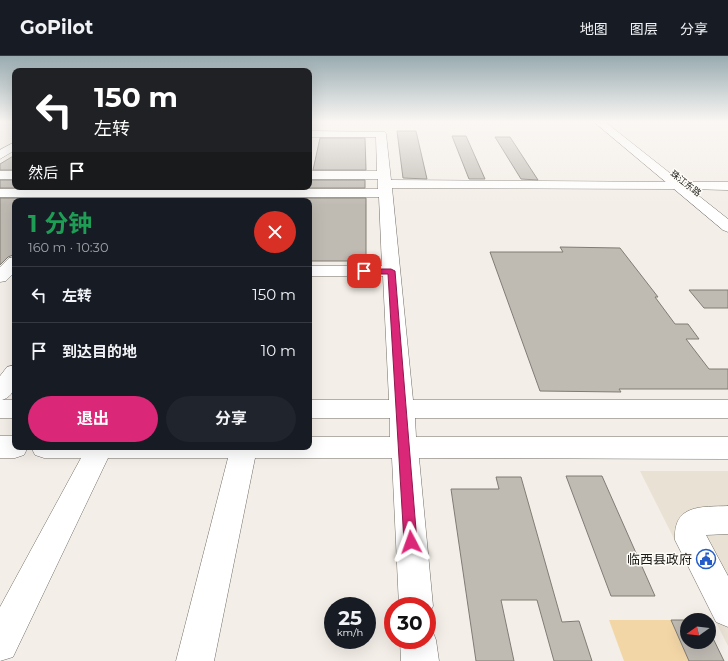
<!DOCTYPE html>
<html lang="zh">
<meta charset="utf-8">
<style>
:root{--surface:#171b24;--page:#20242c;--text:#f1f3f6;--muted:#9ea1a6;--line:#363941;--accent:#db2777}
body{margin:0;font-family:Montserrat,"Noto Sans SC",sans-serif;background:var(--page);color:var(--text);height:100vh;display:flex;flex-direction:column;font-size:15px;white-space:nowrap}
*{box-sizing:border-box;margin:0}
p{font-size:13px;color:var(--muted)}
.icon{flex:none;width:22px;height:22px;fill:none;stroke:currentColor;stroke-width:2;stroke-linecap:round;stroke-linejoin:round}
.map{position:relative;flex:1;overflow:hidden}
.panel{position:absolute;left:12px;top:142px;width:300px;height:252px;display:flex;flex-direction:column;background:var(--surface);border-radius:8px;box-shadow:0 4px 16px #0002}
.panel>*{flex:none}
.guide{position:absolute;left:12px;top:12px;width:300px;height:122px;border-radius:8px;box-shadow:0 4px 16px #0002;background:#202124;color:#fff;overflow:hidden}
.needle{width:26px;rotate:256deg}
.tools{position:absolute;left:680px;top:557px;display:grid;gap:8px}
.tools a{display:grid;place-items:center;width:36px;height:36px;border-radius:50%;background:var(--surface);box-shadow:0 4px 16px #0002;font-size:20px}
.speed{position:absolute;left:324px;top:541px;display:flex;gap:8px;font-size:20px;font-weight:700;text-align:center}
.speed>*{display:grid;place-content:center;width:52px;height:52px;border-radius:50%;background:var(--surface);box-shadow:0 4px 16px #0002;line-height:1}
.speed small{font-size:10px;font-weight:400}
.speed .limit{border:6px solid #d22;background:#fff;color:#111}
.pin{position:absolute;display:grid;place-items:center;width:34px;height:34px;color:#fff;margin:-17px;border-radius:8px;box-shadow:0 2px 6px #0006}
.me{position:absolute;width:44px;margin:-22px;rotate:356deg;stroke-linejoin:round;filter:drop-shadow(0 0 3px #0008)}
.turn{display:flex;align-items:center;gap:14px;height:84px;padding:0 16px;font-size:18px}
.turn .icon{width:52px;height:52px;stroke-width:2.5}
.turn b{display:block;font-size:28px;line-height:34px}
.then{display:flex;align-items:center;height:38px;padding:0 16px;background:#0003;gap:8px;font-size:15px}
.round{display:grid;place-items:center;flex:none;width:42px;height:42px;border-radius:21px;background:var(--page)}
.summary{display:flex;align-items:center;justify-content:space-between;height:68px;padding:0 16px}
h1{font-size:24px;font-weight:700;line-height:30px;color:#1e9e55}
.primary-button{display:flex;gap:8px;margin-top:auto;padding:8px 16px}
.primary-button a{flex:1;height:46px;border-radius:24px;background:var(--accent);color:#fff;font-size:16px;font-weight:700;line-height:46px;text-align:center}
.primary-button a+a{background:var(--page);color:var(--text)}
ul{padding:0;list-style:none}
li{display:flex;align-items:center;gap:12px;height:56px;padding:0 16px;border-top:1px solid var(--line)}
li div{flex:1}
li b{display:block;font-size:15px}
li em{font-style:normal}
header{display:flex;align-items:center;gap:24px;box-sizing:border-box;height:56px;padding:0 20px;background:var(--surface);border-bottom:1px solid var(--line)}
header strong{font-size:19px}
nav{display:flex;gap:22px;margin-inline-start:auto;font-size:14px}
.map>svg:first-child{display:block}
.built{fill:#e9e1d3}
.green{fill:#f2d6a6}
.building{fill:#bfbbb3;stroke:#807c75}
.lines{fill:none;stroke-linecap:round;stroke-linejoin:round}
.minor-casing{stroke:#736f68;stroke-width:1}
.major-casing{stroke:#736f68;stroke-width:1}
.minor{fill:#fff;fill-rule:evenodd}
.major{fill:#fff;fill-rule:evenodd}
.route{fill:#db2777;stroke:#8e194d}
.labels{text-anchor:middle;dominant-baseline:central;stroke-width:3;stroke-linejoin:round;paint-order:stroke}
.far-street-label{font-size:9px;fill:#1c1a17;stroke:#fefcf7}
.near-poi-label{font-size:13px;fill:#1c1a17;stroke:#fefcf7;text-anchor:end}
</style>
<header>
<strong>GoPilot</strong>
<nav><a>地图</a><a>图层</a><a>分享</a></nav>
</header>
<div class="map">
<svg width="728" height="605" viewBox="0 0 728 605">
<rect width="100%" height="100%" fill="#f3eee7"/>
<polygon class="built" points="640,415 728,415 728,590"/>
<polygon class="green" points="609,564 671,564 689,605 624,605"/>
<g class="building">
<polygon points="397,75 416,75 427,123 403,122"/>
<polygon points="452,80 466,80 485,123 469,123"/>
<polygon points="495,81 510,81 538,124 521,123"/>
<polygon points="320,82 365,82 366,114 313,114"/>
<polygon points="15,99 15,114 0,114 0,108"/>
<polygon points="0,124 15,124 15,131 309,131 309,124 365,124 365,132 0,132"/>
<polygon points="0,142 366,142 366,205 309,205 309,152 310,145 15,145 15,198 8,201 0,209"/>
<polygon points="560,191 620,192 658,241 655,241 675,268 688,268 699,283 686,283 709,313 728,313 728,333 619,333 621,336 540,335 490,196 563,196"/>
<polygon points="689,234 728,234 728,252 704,252"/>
<polygon points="566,420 602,420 655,540 611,540"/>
<polygon points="496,421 521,421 562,566 579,565 592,605 554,605 537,544 501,544 514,605 476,605 451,433 499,433"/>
<polygon points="671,564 704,564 687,564 687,586 709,586 709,574 724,605 689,605"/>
</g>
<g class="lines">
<defs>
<g id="minor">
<polygon points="309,75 385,76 386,78 391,124 681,126 683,129 681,132 676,133 392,132 413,344 728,344 728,362 415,362 416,381 728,381 728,403 419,402 433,550 427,563 427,550 399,550 392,402 255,402 214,605 176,605 228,402 108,402 13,601 0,605 0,551 81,402 44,402 35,399 31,391 309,391 309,381 390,381 390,362 309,362 309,344 389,344 383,220 309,220 309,210 382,210 379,141 0,141 0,133 378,133 378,123 309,123 309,115 377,115 376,81 309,81"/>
<polygon points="15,86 15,94 0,103 0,94"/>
<rect x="0" y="115" width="15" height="8"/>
<polygon points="690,126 728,126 728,134 685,133 683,130 685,127"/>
<polygon points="15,201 15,216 6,225 0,226 0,211 9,202"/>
<path d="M15,309C15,323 18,339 2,344H15V362H0V320L7,311Z"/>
<polygon points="0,380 15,380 15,391 28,391 24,399 15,402 0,402"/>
<path d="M728,450V478L706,479L728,520V571L716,566L675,484C673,448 701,451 728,450Z"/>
<polygon points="427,570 431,571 436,584 439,605 401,605 400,584 427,584"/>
</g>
<polygon id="major" points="593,65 604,65 728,163 728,176 723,174"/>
</defs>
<use href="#minor" class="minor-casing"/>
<use href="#major" class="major-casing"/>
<use href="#minor" class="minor"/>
<use href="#major" class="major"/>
</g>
<linearGradient id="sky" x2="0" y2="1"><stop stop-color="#99abb0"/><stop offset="0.44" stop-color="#faf7f4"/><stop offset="1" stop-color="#faf7f4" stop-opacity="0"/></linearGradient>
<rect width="728" height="149" fill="url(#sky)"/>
<polygon class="route" points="391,213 395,215 417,486 415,491 411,493 406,491 404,486 388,218 364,218 360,215 364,213"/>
<defs>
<symbol id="civic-ring" viewBox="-11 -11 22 22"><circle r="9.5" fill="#fefcf7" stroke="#235cc9" stroke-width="1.5"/><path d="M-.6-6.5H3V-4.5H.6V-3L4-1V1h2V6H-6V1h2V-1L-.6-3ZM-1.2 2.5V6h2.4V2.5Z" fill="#235cc9"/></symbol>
</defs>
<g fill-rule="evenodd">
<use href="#civic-ring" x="695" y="492" width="22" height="22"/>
</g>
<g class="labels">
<g class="far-street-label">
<text transform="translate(686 127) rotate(38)">珠江东路</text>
</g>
<g class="near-poi-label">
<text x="692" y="503">临西县政府</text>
</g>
</g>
</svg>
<div class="tools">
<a><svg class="needle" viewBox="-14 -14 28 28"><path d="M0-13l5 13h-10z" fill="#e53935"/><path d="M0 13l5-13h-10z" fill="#9ea1a6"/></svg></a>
</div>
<div class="speed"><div>25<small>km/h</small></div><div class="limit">30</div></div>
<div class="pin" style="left:364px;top:215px;background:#d93025"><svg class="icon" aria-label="arrive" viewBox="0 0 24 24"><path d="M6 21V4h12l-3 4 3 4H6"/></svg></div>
<svg class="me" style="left:411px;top:486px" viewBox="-20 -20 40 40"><path d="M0-17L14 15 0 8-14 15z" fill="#db2777" stroke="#fff" stroke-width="4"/></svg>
<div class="guide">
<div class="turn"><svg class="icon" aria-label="left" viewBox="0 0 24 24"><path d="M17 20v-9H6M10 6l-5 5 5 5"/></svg><div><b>150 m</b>左转</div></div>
<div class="then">然后<svg class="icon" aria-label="arrive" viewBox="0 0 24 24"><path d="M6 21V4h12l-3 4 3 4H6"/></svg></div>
</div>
<section class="panel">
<div class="summary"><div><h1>1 分钟</h1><p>160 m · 10:30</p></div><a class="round" style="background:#d93025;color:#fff"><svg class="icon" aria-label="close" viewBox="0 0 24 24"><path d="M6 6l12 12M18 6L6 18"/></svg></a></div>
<ul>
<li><svg class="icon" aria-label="left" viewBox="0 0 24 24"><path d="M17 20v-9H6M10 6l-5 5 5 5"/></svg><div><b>左转</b></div><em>150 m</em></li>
<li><svg class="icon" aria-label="arrive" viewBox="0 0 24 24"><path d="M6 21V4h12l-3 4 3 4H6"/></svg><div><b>到达目的地</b></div><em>10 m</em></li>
</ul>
<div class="primary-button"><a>退出</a><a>分享</a></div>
</section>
</div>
